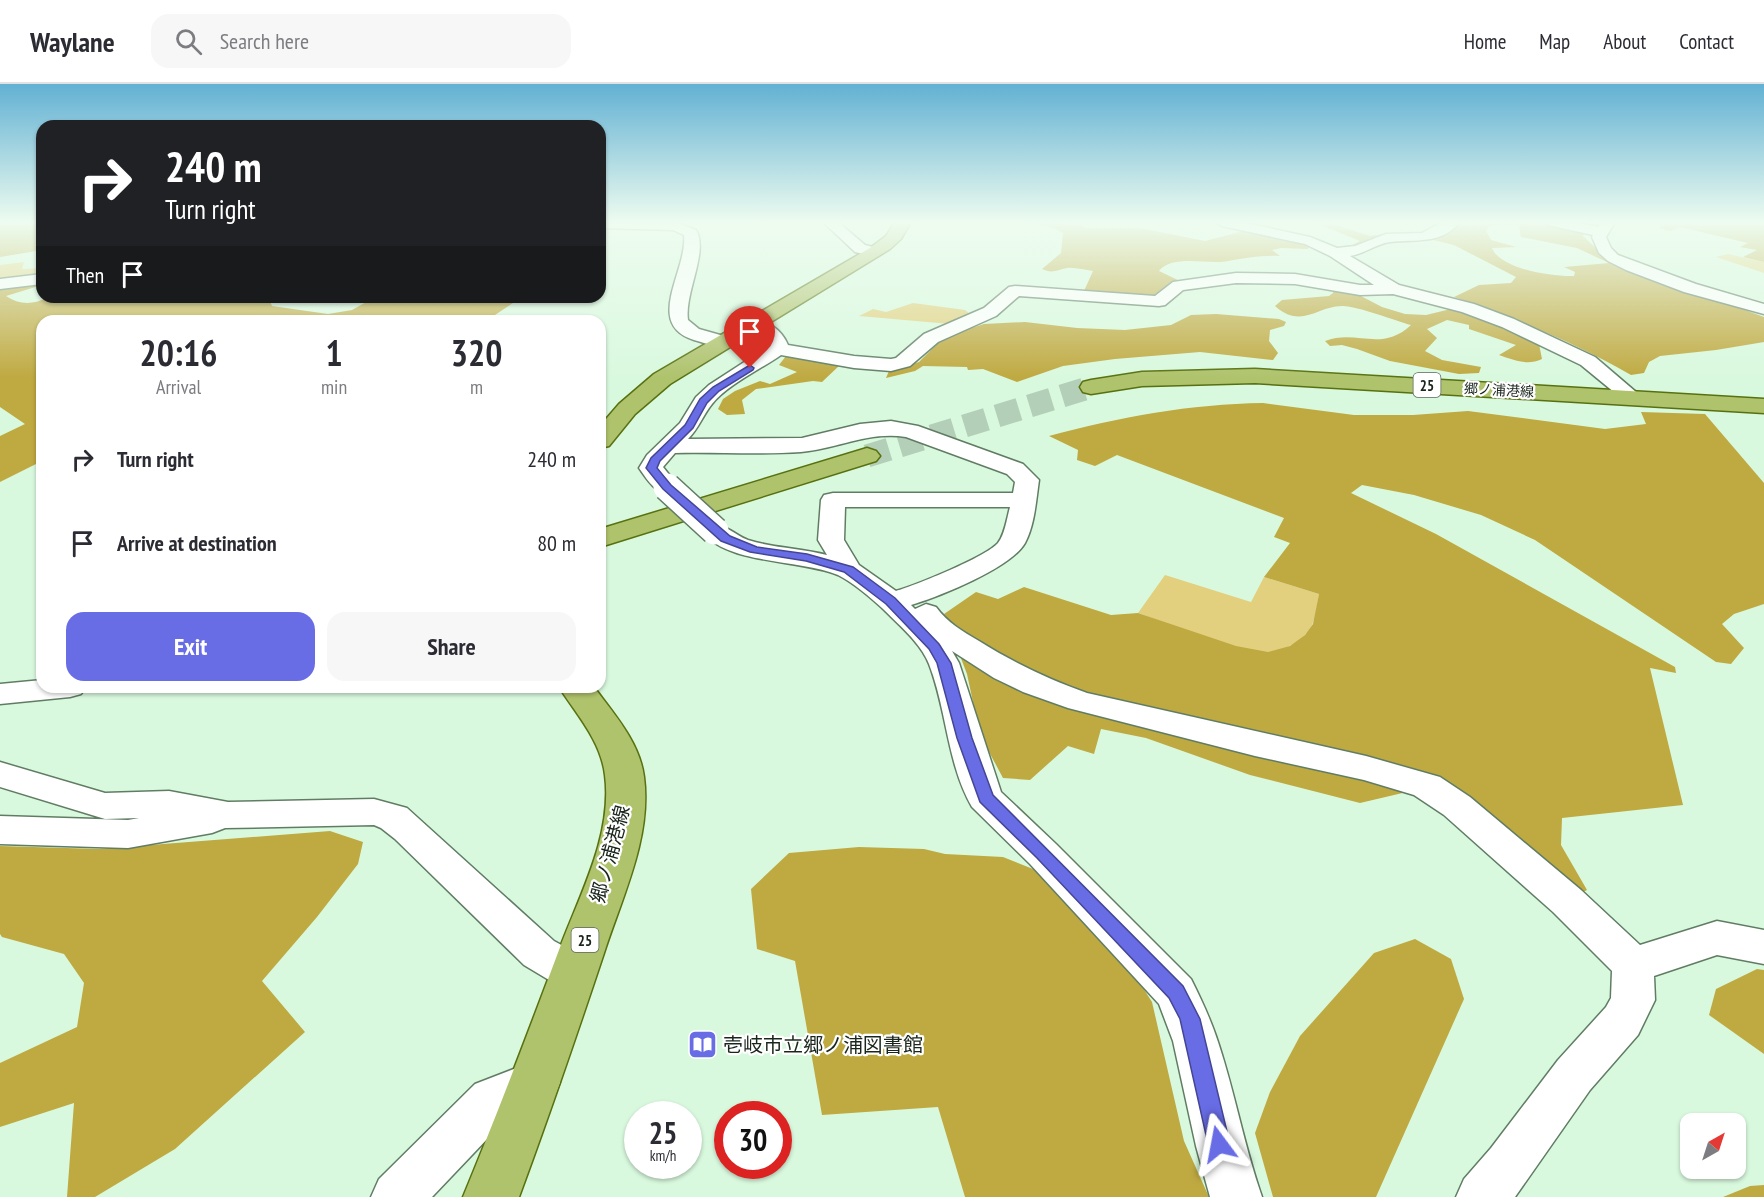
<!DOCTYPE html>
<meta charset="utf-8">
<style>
:root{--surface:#fff;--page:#f7f7f7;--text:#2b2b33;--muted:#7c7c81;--line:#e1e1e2;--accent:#686ce5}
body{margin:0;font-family:"PT Sans Narrow","Noto Sans JP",sans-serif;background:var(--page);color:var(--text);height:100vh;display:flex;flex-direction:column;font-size:22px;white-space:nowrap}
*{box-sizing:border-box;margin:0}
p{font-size:20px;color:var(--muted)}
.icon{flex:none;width:33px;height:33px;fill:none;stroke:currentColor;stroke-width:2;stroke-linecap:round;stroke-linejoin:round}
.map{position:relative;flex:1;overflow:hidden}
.details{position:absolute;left:36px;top:231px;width:570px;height:378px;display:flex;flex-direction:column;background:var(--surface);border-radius:18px;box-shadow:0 2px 4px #0004}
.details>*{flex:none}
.top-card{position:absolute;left:36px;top:36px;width:570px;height:183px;border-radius:18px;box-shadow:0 2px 4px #0004;background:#202124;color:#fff;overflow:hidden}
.needle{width:39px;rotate:39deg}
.controls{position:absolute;left:1680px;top:1029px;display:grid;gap:12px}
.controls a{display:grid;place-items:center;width:66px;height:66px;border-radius:12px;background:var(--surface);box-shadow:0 2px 4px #0004;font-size:30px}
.speed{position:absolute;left:624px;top:1017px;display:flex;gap:12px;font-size:30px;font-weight:700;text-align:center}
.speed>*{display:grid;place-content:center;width:78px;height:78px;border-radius:50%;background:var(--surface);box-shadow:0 2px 4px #0004;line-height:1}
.speed small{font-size:15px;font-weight:400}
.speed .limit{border:9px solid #d22;background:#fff;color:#111}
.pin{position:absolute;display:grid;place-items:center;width:51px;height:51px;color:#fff;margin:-62px -26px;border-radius:50% 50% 50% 0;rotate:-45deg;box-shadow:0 0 6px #0007}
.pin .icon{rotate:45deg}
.me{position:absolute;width:66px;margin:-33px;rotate:347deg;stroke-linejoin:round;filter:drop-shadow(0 0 4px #0008)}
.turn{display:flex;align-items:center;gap:21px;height:126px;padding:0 30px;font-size:27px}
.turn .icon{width:78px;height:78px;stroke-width:2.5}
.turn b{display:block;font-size:42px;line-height:51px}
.then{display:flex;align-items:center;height:57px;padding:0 30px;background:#0003;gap:12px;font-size:22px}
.eta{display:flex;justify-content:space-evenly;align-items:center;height:102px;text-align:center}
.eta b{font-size:36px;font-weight:800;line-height:42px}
.button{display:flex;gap:12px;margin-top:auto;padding:12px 30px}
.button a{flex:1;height:69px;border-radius:18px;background:var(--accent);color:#fff;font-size:24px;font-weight:800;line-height:69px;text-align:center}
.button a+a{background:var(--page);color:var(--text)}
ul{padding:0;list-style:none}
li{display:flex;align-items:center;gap:18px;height:84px;padding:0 30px}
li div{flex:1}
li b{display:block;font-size:22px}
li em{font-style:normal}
header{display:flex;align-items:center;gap:36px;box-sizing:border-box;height:84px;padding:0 30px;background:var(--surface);border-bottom:2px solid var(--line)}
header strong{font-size:28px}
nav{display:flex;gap:33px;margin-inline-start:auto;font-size:21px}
.search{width:420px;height:54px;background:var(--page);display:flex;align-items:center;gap:15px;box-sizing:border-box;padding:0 21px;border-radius:18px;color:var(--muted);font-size:22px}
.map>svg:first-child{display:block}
.green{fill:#e2d07e}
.forest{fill:#bfa941;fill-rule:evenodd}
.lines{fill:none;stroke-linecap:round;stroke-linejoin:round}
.major-tunnel{stroke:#b3cfb7;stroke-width:23;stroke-dasharray:23 11;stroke-linecap:butt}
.minor-casing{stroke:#607d64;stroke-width:3}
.major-casing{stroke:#587110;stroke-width:3}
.minor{fill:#fff;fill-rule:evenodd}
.major{fill:#afc26c;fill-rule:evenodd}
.minor-bridge-casing{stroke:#607d64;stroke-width:30;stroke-linecap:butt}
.minor-bridge{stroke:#fff;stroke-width:27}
.route{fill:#686ce5;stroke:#444695;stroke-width:1.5}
.labels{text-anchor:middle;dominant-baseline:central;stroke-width:4.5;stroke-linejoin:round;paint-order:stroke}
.far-street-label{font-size:14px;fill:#1a261c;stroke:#fff}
.shield{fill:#fff;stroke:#5f6760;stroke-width:1.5}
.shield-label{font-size:15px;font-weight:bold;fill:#1a261c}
.near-street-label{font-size:20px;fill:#1a261c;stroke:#fff}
.near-poi-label{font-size:20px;fill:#1a261c;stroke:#fff;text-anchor:start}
</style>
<header>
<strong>Waylane</strong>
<div class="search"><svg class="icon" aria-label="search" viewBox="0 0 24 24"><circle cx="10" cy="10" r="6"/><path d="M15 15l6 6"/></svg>Search here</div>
<nav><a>Home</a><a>Map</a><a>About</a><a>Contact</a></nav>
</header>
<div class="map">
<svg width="1764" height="1113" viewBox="0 0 1764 1113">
<rect width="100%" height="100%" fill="#d9f9de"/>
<g class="green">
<polygon points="1728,170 1764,178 1764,189 1716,173"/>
<polygon points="24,178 22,185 42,184 42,193 0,197 0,181"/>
<polygon points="913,219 965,226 970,230 950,240 859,232 873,225 886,228"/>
<path d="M1165,491L1251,518L1264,493L1319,510C1317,520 1316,533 1312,541C1304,556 1287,566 1270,568C1246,571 1165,538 1138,529Z"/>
</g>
<g class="forest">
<polygon points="0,138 42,138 42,166 0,173"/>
<path d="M1026,138H1076L1085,144H1139L1205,157L1244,147L1253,148L1309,161L1308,165L1281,164L1272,166L1280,172C1261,171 1246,174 1228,177C1209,181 1172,170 1159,187L1182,198L1152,214L1092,209L1084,207L1093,187C1085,186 1074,183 1067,184C1057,186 1052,190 1042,185L1061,169L1063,149L1054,144Z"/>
<path d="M1314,138H1326L1370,152L1390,149L1433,153L1465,138H1537L1567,142L1584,147L1583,152L1602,170L1688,205L1764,233V258L1716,266L1660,272L1649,278L1644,289L1631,291C1576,259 1515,234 1454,213L1479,201L1511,199L1516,193L1454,161L1433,156L1413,154L1342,166L1360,157ZM1497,140L1519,142L1521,153L1577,164L1609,179L1564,183L1575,188L1574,192C1553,193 1500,185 1492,164L1516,163L1491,156L1486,147L1488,143Z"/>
<polygon points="1657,138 1764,138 1764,178 1743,173 1757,166 1740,163 1748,159 1680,143 1670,147 1659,144 1661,140"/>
<path d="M40,199L42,201L6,212C19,221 34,221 48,213H280L270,217L272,222L328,230L352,226L375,213H522L486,237H42V377L0,398V352L25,340L0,323V203Z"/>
<path d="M1333,206L1357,210L1382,223L1405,230L1426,231L1455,224L1469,226L1539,260L1542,275C1527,282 1514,276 1499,271L1516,261L1469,245V241L1447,236L1427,245L1437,254L1425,267L1442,276L1481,283L1479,289L1459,290L1390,277L1357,265L1342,261L1330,262L1325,257C1357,245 1381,269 1411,241C1396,237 1357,222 1343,222C1318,221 1302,246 1275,222L1282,216L1329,212L1333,209Z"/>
<polygon points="1216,230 1279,235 1286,238 1284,242 1270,246 1269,257 1278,269 1273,276 1200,268 1115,275 1063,282 1017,298 983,285 968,286 967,283 923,282 915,287 886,294 889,287 919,278 939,258 956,249 984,240 1025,238 1077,244 1125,246 1171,241 1191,231"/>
<polygon points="786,272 841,280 822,298 813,297 756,305 742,316 745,330 727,331 718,325 723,315 735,307 760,297 770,300 797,288 779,281"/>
<path d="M1263,319L1354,331H1413L1468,327L1605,345L1646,340L1641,328L1705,330L1764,399V520L1734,530L1722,540L1744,564L1731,580L1716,578L1535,456L1481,431L1414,411L1362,401L1351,409L1436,450L1675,583L1676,589L1650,584L1683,721L1562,734L1561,761L1587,806L1578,811L1445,699L1360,719L1250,691L1146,654L1101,645L1094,670L1068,662L1030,696L1003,694L980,651L967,590L944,530L976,508L998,515L1024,503L1111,531L1138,529L1236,562L1268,568L1290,562L1305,551L1313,540L1319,510L1264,493L1290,459L1274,453L1284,434L1117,371L1095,382L1077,376L1078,366L1049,352C1119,333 1191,320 1263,319Z"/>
<polygon points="330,747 363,758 358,780 317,833 262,897 305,948 175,1065 95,1113 67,1113 74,1019 0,1043 0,979 77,943 84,899 64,870 2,853 0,850 0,762 99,765"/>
<polygon points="859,763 924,765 945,770 1003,773 1033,785 1123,872 1152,918 1184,1057 1209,1113 965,1113 938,1023 822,1031 795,877 757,865 751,805 789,769"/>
<polygon points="1415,855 1451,875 1464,915 1376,1113 1273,1113 1255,1049 1270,1008 1300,952 1374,869"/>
<polygon points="1757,885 1764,886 1764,970 1709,931 1716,905"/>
<polygon points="1764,1101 1764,1113 1723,1113 1750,1102"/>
</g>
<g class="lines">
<polyline class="major-tunnel" points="867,372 1091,303"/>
<defs>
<g id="minor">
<path d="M600,138H676L696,146C709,168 684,209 688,236L699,245L731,254L733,258L731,262C719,265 705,259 694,256C643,240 688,186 684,151L673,146L600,144Z"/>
<polygon points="823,138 838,138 865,161 881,165 884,168 876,173 855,168"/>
<path d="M1215,138H1242L1310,153L1337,164L1355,162L1386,150L1422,149L1442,138H1460C1441,161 1415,155 1390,158C1376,160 1364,170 1350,172L1399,201L1474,220L1514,235L1595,273L1643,314L1640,318L1633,320L1626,318L1581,281L1502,243L1462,228L1393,210L1360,211L1295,200L1236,199L1183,206L1165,221L1159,222L1019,212L996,232L938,258L910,282L891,287L854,284L781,271C761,285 727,301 712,320C703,331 699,344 688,355L802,354L860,340L891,337L918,342L1023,380L1039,396C1036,416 1035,440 1025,459C1011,484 938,513 911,521L915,525L926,520L936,523C948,539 962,547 979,557C1014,579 1048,595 1087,609L1366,672L1440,693L1470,713L1581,806L1640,861L1717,837L1764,846V880L1717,871L1654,892L1655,916L1638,951L1590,1006L1515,1113H1456L1464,1095L1491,1064L1558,976L1606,923L1611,914L1612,887L1553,828L1444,731L1414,711L1364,696L1255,672L1068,624L1023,608L994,594L952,567L959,579L1001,708L1056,760L1191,895C1201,915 1211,936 1218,958C1235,1009 1244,1062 1262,1113H1210L1196,1062L1173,957L1159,920L1030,780L972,723C947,680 947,626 929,580C921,559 897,539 882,524C870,513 852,498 838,491C801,475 726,481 702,447L706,442C725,437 732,450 748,456C773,464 801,464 827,471L818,456L821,416L824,411L833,409H1013L1015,398L1007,390L906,353C868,347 837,365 801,368C759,371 716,368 675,369L663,383L679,403L676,408C657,413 649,398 639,384L647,371L680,339L696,313L709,301L769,262L766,253L748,245L745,241L748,237C765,233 782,246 788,261L854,272L891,275L896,274L924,250L984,224L1009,203L1015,202L1155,212L1173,198L1236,189L1295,190L1360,201H1374L1330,172L1305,160L1222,142ZM845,423H1010C1007,434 1005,450 998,459C986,473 916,501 896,507L859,481L844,456Z"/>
<polygon points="1546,138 1574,138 1598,143 1601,138 1615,138 1606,153 1611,164 1618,171 1696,200 1764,220 1764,230 1684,208 1626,186 1608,177 1599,169 1592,153 1593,151 1548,141"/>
<polygon points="42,190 42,200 0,205 0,195"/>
<polygon points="42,596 42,603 86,603 81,610 70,613 0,620 0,600"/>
<polygon points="0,678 105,709 169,707 228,718 374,715 407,724 554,857 589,876 595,889 589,902 574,907 559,902 524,881 395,755 381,744 374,741 225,744 212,749 128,764 0,760 0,732 128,736 139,734 105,735 0,703"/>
<polygon points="537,976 554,983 560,998 554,1013 509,1032 432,1113 371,1113 379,1095 475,1000"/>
</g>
<g id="major">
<polygon points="895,138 911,138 901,155 890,165 670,300 635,330 609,362 600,364 600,342 619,320 654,290 870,164 886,152"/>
<polygon points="1255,285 1764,315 1764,329 1255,299 1142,302 1091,310 1083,308 1080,303 1083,298 1091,296 1142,288"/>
<polygon points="867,364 876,367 880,372 876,377 600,463 600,445"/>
<path d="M559,603H594C614,630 640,659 644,693C652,753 622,813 604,869C577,950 549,1032 519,1113H463C497,1031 528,949 559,866C579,812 613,751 605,691C601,657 577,631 559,603Z"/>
</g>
</defs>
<use href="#minor" class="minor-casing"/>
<use href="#major" class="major-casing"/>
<use href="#minor" class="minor"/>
<use href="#major" class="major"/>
<defs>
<polyline id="minor-bridge" points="667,403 715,447"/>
</defs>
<use href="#minor-bridge" class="minor-bridge-casing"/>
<use href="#minor-bridge" class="minor-bridge"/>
</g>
<linearGradient id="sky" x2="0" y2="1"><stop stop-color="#62b1d3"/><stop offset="0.47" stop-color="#eefcf0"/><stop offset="1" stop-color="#eefcf0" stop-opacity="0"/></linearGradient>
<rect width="1764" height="294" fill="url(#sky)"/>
<polygon class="route" points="750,281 754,284 753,286 719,307 707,319 693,344 660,377 657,384 671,401 730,452 757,463 807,470 853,483 895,514 939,560 951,579 972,654 993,711 1183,902 1200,935 1230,1060 1227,1068 1219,1071 1211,1068 1208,1060 1180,935 1169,914 1037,774 980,718 957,654 937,579 929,565 886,520 844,488 806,477 750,468 721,457 663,405 646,384 651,374 685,341 700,315 713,303"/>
<defs>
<symbol id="library-square" viewBox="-11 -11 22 22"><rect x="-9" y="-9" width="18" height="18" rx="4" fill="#686ce5" stroke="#fff"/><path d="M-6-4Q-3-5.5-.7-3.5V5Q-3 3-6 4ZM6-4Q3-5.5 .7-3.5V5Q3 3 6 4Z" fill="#fff"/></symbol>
</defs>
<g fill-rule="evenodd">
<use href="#library-square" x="686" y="944" width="33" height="33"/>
</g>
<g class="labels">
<g class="far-street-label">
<text transform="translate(1499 306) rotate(3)">郷ノ浦港線</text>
</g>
<g class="shield">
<rect x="1413.5" y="289" width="27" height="24" rx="4.5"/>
<rect x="571.5" y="844" width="27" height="24" rx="4.5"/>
</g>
<g class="shield-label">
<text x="1427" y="301">25</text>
<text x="585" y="856">25</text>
</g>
<g class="near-street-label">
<text transform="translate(610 770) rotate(-75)">郷ノ浦港線</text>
</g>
<g class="near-poi-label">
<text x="723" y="961">壱岐市立郷ノ浦図書館</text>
</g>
</g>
</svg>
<div class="controls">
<a><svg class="needle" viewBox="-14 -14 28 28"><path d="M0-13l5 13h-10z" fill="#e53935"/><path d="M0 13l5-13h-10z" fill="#7c7c81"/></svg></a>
</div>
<div class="speed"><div>25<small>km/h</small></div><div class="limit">30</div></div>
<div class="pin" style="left:750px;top:284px;background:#d93025"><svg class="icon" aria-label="arrive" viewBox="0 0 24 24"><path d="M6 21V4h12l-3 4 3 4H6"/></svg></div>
<svg class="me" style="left:1219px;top:1060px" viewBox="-20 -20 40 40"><path d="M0-17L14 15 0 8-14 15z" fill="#686ce5" stroke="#fff" stroke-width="4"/></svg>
<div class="top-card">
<div class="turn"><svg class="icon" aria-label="right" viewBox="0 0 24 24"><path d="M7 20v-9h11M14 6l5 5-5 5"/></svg><div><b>240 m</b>Turn right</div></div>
<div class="then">Then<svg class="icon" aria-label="arrive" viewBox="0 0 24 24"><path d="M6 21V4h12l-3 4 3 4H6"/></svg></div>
</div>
<section class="details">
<div class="eta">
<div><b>20:16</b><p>Arrival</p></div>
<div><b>1</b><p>min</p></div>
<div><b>320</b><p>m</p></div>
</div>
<ul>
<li><svg class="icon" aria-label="right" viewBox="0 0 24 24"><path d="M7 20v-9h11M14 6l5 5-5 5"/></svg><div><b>Turn right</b></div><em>240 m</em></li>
<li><svg class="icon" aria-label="arrive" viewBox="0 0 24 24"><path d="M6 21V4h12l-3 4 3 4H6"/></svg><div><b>Arrive at destination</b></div><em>80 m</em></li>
</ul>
<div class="button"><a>Exit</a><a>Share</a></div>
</section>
</div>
